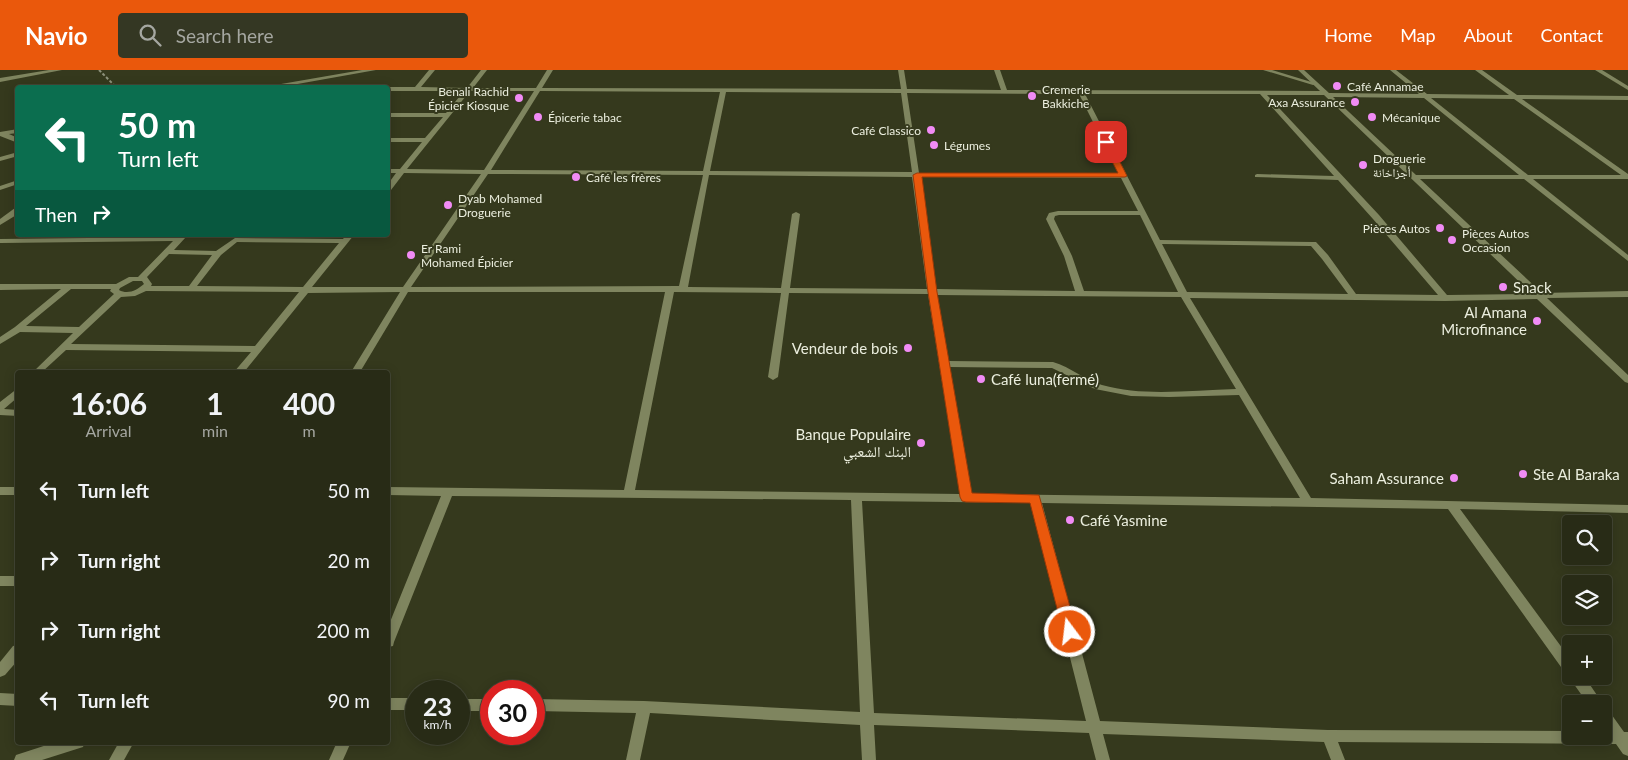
<!DOCTYPE html>
<meta charset="utf-8">
<style>
:root{--surface:#282b16;--page:#343723;--text:#f1f3f6;--muted:#a5a7a1;--line:#444735;--accent:#ea580c}
body{margin:0;font-family:Lato,"Noto Naskh Arabic",sans-serif;background:var(--page);color:var(--text);height:100vh;display:flex;flex-direction:column;font-size:19px;white-space:nowrap}
*{box-sizing:border-box;margin:0}
p{font-size:16px;color:var(--muted)}
.icon{flex:none;width:28px;height:28px;fill:none;stroke:currentColor;stroke-width:2;stroke-linecap:round;stroke-linejoin:round}
.map{position:relative;flex:1;overflow:hidden}
.drawer{position:absolute;left:15px;top:300px;width:375px;height:375px;display:flex;flex-direction:column;background:var(--surface);border-radius:5px;box-shadow:0 2px 12px #0003,0 0 0 1px var(--line)}
.drawer>*{flex:none}
.guide{position:absolute;left:15px;top:15px;width:375px;height:152px;border-radius:5px;box-shadow:0 2px 12px #0003,0 0 0 1px var(--line);background:#0b6e4f;color:#fff;overflow:hidden}
.tools{position:absolute;left:1562px;top:445px;display:grid;gap:10px}
.tools a{display:grid;place-items:center;width:50px;height:50px;border-radius:5px;background:var(--surface);box-shadow:0 2px 12px #0003,0 0 0 1px var(--line);font-size:25px}
.speed{position:absolute;left:405px;top:610px;display:flex;gap:10px;font-size:25px;font-weight:700;text-align:center}
.speed>*{display:grid;place-content:center;width:65px;height:65px;border-radius:50%;background:var(--surface);box-shadow:0 2px 12px #0003,0 0 0 1px var(--line);line-height:1}
.speed small{font-size:12px;font-weight:400}
.speed .limit{border:8px solid #d22;background:#fff;color:#111}
.pin{position:absolute;display:grid;place-items:center;width:42px;height:42px;color:#fff;margin:-21px;border-radius:10px;box-shadow:0 2px 8px #0006}
.me{position:absolute;width:55px;margin:-28px;rotate:345deg;stroke-linejoin:round;filter:drop-shadow(0 0 4px #0008)}
.turn{display:flex;align-items:center;gap:18px;height:105px;padding:0 20px;font-size:22px}
.turn .icon{width:65px;height:65px;stroke-width:2.5}
.turn b{display:block;font-size:35px;line-height:42px}
.then{display:flex;align-items:center;height:48px;padding:0 20px;background:#0003;gap:10px;font-size:19px}
.eta{display:flex;justify-content:space-evenly;align-items:center;height:85px;text-align:center}
.eta b{font-size:30px;font-weight:700;line-height:35px}
ul{padding:0;list-style:none}
li{display:flex;align-items:center;gap:15px;height:70px;padding:0 20px}
li div{flex:1}
li b{display:block;font-size:19px}
li em{font-style:normal}
header{display:flex;align-items:center;gap:30px;box-sizing:border-box;height:70px;padding:0 25px;background:var(--accent);color:#fff}
header strong{font-size:24px}
nav{display:flex;gap:28px;margin-inline-start:auto;font-size:18px}
.search{width:350px;height:45px;background:var(--page);display:flex;align-items:center;gap:12px;box-sizing:border-box;padding:0 18px;border-radius:5px;color:var(--muted);font-size:19px}
.map>svg:first-child{display:block}
.lines{fill:none;stroke-linecap:round;stroke-linejoin:round}
.path{stroke:#8e927c;stroke-width:2;stroke-dasharray:3 2;stroke-linecap:butt}
.service{fill:#7f855f;fill-rule:evenodd}
.minor{fill:#7f855f;fill-rule:evenodd}
.route{fill:#ea580c;stroke:#983908}
.poi-dot{fill:#f18bf5;stroke:#35391d;stroke-width:2}
.labels{text-anchor:middle;dominant-baseline:central;stroke-width:4;stroke-linejoin:round;paint-order:stroke}
.far-poi-label{font-size:12px;fill:#ebeede;stroke:#35391d;text-anchor:start}
.poi-label{font-size:15px;fill:#ebeede;stroke:#35391d;text-anchor:start}
</style>
<header>
<strong>Navio</strong>
<div class="search"><svg class="icon" aria-label="search" viewBox="0 0 24 24"><circle cx="10" cy="10" r="6"/><path d="M15 15l6 6"/></svg>Search here</div>
<nav><a>Home</a><a>Map</a><a>About</a><a>Contact</a></nav>
</header>
<div class="map">
<svg width="1628" height="690" viewBox="0 0 1628 690">
<rect width="100%" height="100%" fill="#35391d"/>
<g class="lines">
<polyline class="path" points="99,0 114,15 112,18"/>
<g class="service">
<polygon points="1263,0 1272,0 1318,14 1313,15"/>
<polygon points="56,672 85,672 83,677 42,690 14,690 16,685"/>
</g>
<g class="minor">
<polygon points="49,0 62,0 0,12 0,8"/>
<polygon points="362,0 376,0 275,18 258,18"/>
<path d="M429,0H435L421,17L467,18L481,0H487L473,18H536L547,0H553L542,18L901,19L898,0H904L907,19L1001,20L994,0H1000L1007,20L1320,21L1298,0H1304L1329,23L1419,24L1390,0H1396L1427,24L1509,25L1475,0H1482L1517,25L1628,26V30L1522,29L1628,104V109H1533L1628,185V191L1524,109H1420L1542,223L1628,221V227L1547,228L1628,305V313L1625,312L1537,229L1445,231L1190,228L1311,428L1628,435V443L1460,439L1571,590V606H1584L1603,634H1588L1571,610L1570,605L1566,604L1448,439L1042,433L1100,651L1328,660L1571,661V666H1604V661H1608L1604,656V639L1609,641L1624,662H1628V686L1623,684L1616,674L1338,672L1345,690H1331L1324,672L1103,664L1110,690H1096L1089,663L874,655L876,690H862L860,655L650,643L640,690H626L636,643L534,641V629L644,631L860,642L851,430L452,426L394,572L393,576L388,577V557L441,426L388,425V417L624,420L665,222H408L360,302H351L400,222L308,223L244,302H234L251,282L66,280L42,302H33L73,263L20,262L0,274V267L15,257L61,219L0,220V214H116L129,207H138L173,171L0,173V169L178,167L183,165L186,167L174,180L216,181L235,168L343,169L346,165H354L312,217H403L481,104L404,103L391,120H388V114L396,103H388V99H400L422,72H388V68H425L443,47H388V43H446L464,21H388V17H415ZM470,21H534L484,100L407,99ZM540,21L720,22L703,101L491,100ZM726,22L901,23L912,102L710,101ZM907,23L1079,24L1119,104L919,103ZM1085,24H1260L1334,106L1257,104L1255,105V107L1338,110L1373,149L1438,225L1356,224L1328,185L1316,172H1313L1160,170ZM1267,25H1324L1532,224L1447,225L1379,145ZM1333,27L1424,28L1519,105H1416ZM1431,28L1514,29L1621,105H1528ZM488,104L703,105L679,216L411,217ZM709,105L912,107L927,219L790,218L800,144L796,142L792,144L781,218L688,217ZM919,107L1121,108L1138,141H1058L1049,143L1046,149L1064,186L1075,221L936,219ZM1059,145H1140L1178,222L1084,221L1072,186L1054,149L1055,146ZM237,172L339,173L303,217L197,216L221,185ZM1162,174L1311,176L1322,189L1348,224L1187,222ZM169,184L212,185L189,216H151L152,214L147,207ZM133,211H142L144,214C137,220 128,225 119,220L120,218ZM71,219H111L110,221L114,224L79,257L26,256ZM146,221L299,222L255,276L71,274L121,227L135,226ZM674,222L781,223L768,307L773,310L778,307L789,223L928,224L960,424L635,420ZM937,225L1181,227L1236,319C1192,320 1144,327 1102,315C1084,310 1071,297 1053,292L948,291ZM949,297L1052,298L1095,319L1131,326L1169,327L1239,325L1300,428L971,424ZM862,431L1031,433L1086,651L874,643Z"/>
<polygon points="1595,0 1602,0 1628,16 1628,20"/>
<polygon points="18,59 18,63 9,64 18,68 18,73 0,66 0,62"/>
<polygon points="18,82 18,86 0,91 0,87"/>
<polygon points="18,110 18,114 0,120 0,116"/>
<polygon points="15,138 18,138 18,144 0,155 0,149"/>
<polygon points="18,318 18,327 4,339 18,340 18,346 0,345 0,332"/>
<rect x="0" y="417" width="18" height="8"/>
<rect x="0" y="506" width="18" height="10"/>
<polygon points="18,575 18,590 5,605 0,607 0,592 13,576"/>
<polygon points="0,623 18,624 18,636 0,635"/>
<rect x="388" y="628" width="28" height="12"/>
<rect x="459" y="629" width="32" height="12"/>
<polygon points="119,672 134,672 124,690 109,690"/>
<polygon points="337,672 351,672 343,690 329,690"/>
</g>
</g>
<polygon class="route" points="1106,70 1110,72 1127,106 1125,107 922,107 937,222 972,423 1039,425 1077,562 1075,566 1070,568 1065,566 1063,562 1030,433 966,432 962,431 960,427 928,222 913,105 917,103 1118,103 1102,72"/>
<g class="poi-dot">
<circle cx="1337" cy="16" r="5"/>
<circle cx="1032" cy="26" r="5"/>
<circle cx="519" cy="28" r="5"/>
<circle cx="1355" cy="32" r="5"/>
<circle cx="538" cy="47" r="5"/>
<circle cx="1372" cy="47" r="5"/>
<circle cx="931" cy="60" r="5"/>
<circle cx="934" cy="75" r="5"/>
<circle cx="1363" cy="95" r="5"/>
<circle cx="576" cy="107" r="5"/>
<circle cx="448" cy="135" r="5"/>
<circle cx="1440" cy="158" r="5"/>
<circle cx="1452" cy="170" r="5"/>
<circle cx="411" cy="185" r="5"/>
<circle cx="1503" cy="217" r="5"/>
<circle cx="1537" cy="251" r="5"/>
<circle cx="908" cy="278" r="5"/>
<circle cx="981" cy="309" r="5"/>
<circle cx="921" cy="373" r="5"/>
<circle cx="1523" cy="404" r="5"/>
<circle cx="1454" cy="408" r="5"/>
<circle cx="1070" cy="450" r="5"/>
</g>
<g class="labels">
<g class="far-poi-label">
<text x="1347" y="16">Café Annamae</text>
<text x="1042" y="19">Cremerie<tspan x="1042" dy="14">Bakkiche</tspan></text>
<text x="509" y="21" text-anchor="end">Benali Rachid<tspan x="509" dy="14">Épicier Kiosque</tspan></text>
<text x="1345" y="32" text-anchor="end">Axa Assurance</text>
<text x="548" y="47">Épicerie tabac</text>
<text x="1382" y="47">Mécanique</text>
<text x="921" y="60" text-anchor="end">Café Classico</text>
<text x="944" y="75">Légumes</text>
<text x="1373" y="88">Droguerie<tspan x="1373" dy="14">أجزاخانة</tspan></text>
<text x="586" y="107">Café les frères</text>
<text x="458" y="128">Dyab Mohamed<tspan x="458" dy="14">Droguerie</tspan></text>
<text x="1430" y="158" text-anchor="end">Pièces Autos</text>
<text x="1462" y="163">Pièces Autos<tspan x="1462" dy="14">Occasion</tspan></text>
<text x="421" y="178">Er Rami<tspan x="421" dy="14">Mohamed Épicier</tspan></text>
</g>
<g class="poi-label">
<text x="1513" y="217">Snack</text>
<text x="1527" y="242" text-anchor="end">Al Amana<tspan x="1527" dy="17">Microfinance</tspan></text>
<text x="898" y="278" text-anchor="end">Vendeur de bois</text>
<text x="991" y="309">Café luna(fermé)</text>
<text x="911" y="364" text-anchor="end">Banque Populaire<tspan x="911" dy="17">البنك الشعبي</tspan></text>
<text x="1533" y="404">Ste Al Baraka</text>
<text x="1444" y="408" text-anchor="end">Saham Assurance</text>
<text x="1080" y="450">Café Yasmine</text>
</g>
</g>
</svg>
<div class="tools">
<a><svg class="icon" aria-label="search" viewBox="0 0 24 24"><circle cx="10" cy="10" r="6"/><path d="M15 15l6 6"/></svg></a>
<a><svg class="icon" aria-label="layers" viewBox="0 0 24 24"><path d="M12 4l9 5-9 5-9-5zM3 14l9 5 9-5"/></svg></a>
<a>+</a>
<a>−</a>
</div>
<div class="speed"><div>23<small>km/h</small></div><div class="limit">30</div></div>
<div class="pin" style="left:1106px;top:72px;background:#d93025"><svg class="icon" aria-label="arrive" viewBox="0 0 24 24"><path d="M6 21V4h12l-3 4 3 4H6"/></svg></div>
<svg class="me" style="left:1070px;top:562px" viewBox="-20 -20 40 40"><circle r="17" fill="#ea580c" stroke="#fff" stroke-width="3"/><path d="M0-11L8 9 0 5-8 9z" fill="#fff"/></svg>
<div class="guide">
<div class="turn"><svg class="icon" aria-label="left" viewBox="0 0 24 24"><path d="M17 20v-9H6M10 6l-5 5 5 5"/></svg><div><b>50 m</b>Turn left</div></div>
<div class="then">Then<svg class="icon" aria-label="right" viewBox="0 0 24 24"><path d="M7 20v-9h11M14 6l5 5-5 5"/></svg></div>
</div>
<section class="drawer">
<div class="eta">
<div><b>16:06</b><p>Arrival</p></div>
<div><b>1</b><p>min</p></div>
<div><b>400</b><p>m</p></div>
</div>
<ul>
<li><svg class="icon" aria-label="left" viewBox="0 0 24 24"><path d="M17 20v-9H6M10 6l-5 5 5 5"/></svg><div><b>Turn left</b></div><em>50 m</em></li>
<li><svg class="icon" aria-label="right" viewBox="0 0 24 24"><path d="M7 20v-9h11M14 6l5 5-5 5"/></svg><div><b>Turn right</b></div><em>20 m</em></li>
<li><svg class="icon" aria-label="right" viewBox="0 0 24 24"><path d="M7 20v-9h11M14 6l5 5-5 5"/></svg><div><b>Turn right</b></div><em>200 m</em></li>
<li><svg class="icon" aria-label="left" viewBox="0 0 24 24"><path d="M17 20v-9H6M10 6l-5 5 5 5"/></svg><div><b>Turn left</b></div><em>90 m</em></li>
</ul>
</section>
</div>
